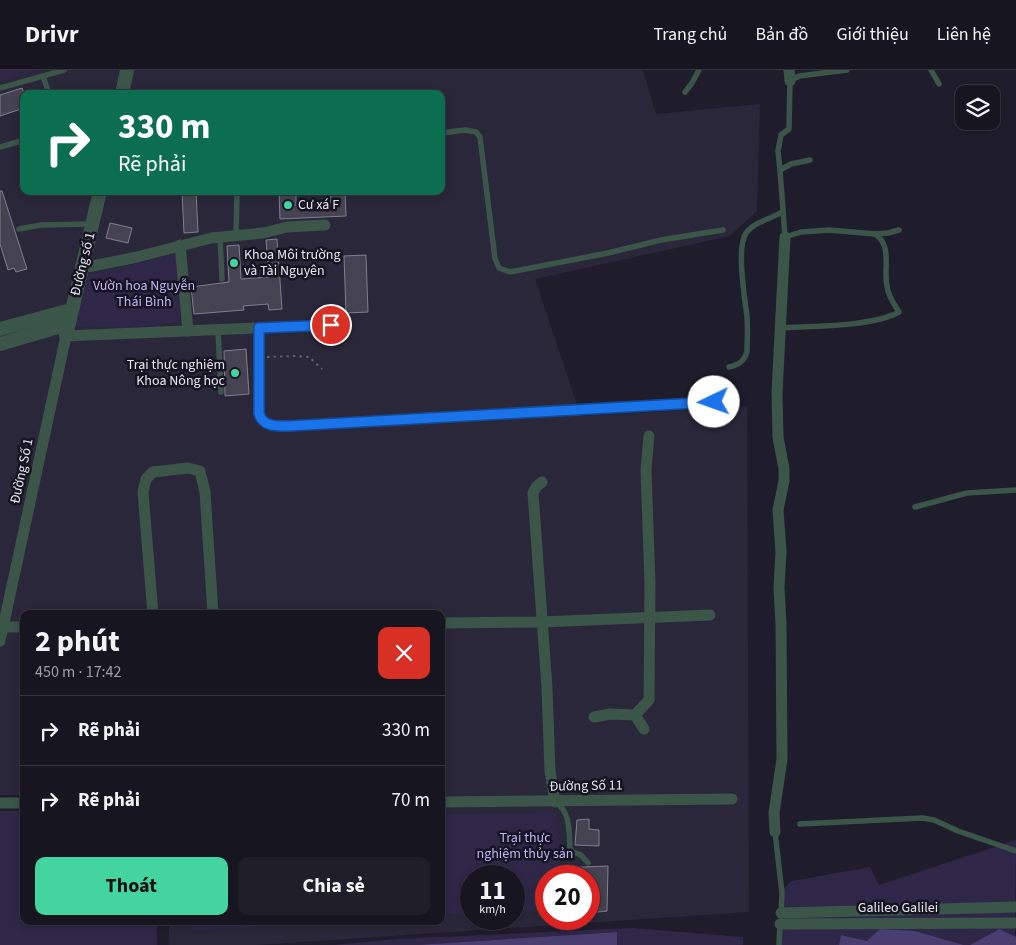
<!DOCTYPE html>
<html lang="vi">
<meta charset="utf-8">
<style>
:root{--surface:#171620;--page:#201f29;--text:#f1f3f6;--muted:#9e9fa5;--line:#36353e;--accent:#44d49f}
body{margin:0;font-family:"Source Sans 3",sans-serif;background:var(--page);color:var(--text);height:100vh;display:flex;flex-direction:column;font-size:19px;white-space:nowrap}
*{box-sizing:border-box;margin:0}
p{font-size:16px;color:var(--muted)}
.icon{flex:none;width:28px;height:28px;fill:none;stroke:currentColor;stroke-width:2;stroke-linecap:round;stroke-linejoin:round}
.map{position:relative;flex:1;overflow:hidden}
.side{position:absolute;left:20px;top:540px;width:425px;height:315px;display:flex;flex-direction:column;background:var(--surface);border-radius:10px;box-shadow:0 2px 8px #0003,0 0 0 1px var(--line)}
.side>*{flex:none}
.guide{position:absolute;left:20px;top:20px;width:425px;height:105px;border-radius:10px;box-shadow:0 2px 8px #0003,0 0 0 1px var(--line);background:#0b6e4f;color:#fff;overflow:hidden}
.buttons{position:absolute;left:955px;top:15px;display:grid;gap:10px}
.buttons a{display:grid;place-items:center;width:45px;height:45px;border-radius:10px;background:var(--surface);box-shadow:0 2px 8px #0003,0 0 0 1px var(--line);font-size:25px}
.speed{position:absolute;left:460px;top:795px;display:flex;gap:10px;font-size:25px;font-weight:700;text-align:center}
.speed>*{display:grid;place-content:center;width:65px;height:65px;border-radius:50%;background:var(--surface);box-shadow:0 2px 8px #0003,0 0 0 1px var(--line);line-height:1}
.speed small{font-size:12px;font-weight:400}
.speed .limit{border:8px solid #d22;background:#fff;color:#111}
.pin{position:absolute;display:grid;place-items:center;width:42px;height:42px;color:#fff;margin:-21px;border:2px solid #fff;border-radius:50%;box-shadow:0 1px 5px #0007}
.me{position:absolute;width:55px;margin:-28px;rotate:267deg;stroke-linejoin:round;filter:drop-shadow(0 0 4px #0008)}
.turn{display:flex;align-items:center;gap:18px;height:105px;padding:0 15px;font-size:22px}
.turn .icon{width:65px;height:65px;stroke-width:2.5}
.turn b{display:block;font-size:35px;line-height:42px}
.round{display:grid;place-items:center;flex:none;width:52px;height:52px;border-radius:10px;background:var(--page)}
.headline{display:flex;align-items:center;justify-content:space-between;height:85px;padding:0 15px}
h1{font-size:30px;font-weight:700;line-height:38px}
.action{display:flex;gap:10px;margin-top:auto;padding:10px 15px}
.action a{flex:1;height:58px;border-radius:10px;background:var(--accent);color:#111;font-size:20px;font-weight:700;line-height:58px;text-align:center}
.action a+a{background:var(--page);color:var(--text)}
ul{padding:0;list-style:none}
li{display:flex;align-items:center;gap:15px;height:70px;padding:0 15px;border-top:1px solid var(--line)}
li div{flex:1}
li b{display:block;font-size:19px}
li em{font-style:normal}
header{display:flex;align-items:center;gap:30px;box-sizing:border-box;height:70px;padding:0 25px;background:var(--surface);border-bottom:1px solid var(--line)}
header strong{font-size:24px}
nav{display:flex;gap:28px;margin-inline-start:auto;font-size:18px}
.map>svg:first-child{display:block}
.built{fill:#2a273a;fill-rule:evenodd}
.green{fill:#2e2748}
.water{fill:#483e70}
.building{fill:#454352;stroke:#817e8f}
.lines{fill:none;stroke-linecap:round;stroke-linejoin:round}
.path{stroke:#615f6b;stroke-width:2;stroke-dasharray:2.5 4;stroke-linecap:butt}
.service{stroke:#3b5549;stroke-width:5.5}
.minor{stroke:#3b5549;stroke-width:11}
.tertiary{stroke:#3b5549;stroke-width:14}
.route-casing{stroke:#114b97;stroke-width:12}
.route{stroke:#1a73e8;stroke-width:9}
.poi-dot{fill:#44d49f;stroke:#161421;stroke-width:2}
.labels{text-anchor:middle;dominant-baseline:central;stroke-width:5;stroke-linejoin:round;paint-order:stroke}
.poi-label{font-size:14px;fill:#e6e5ee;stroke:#161421;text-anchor:start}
.street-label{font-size:14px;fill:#e6e5ee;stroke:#161421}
.park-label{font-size:14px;fill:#bfb5f5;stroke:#161421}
</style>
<header>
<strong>Drivr</strong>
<nav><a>Trang chủ</a><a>Bản đồ</a><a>Giới thiệu</a><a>Liên hệ</a></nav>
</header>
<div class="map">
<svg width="1016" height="875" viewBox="0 0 1016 875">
<rect width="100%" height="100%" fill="#1f1d2b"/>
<path class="built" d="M0,0H643L656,44L760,34L757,141L730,166L535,209L581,346L747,337L749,842L258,875H169V851H441V544H24V725H0ZM24,24H441V121H24ZM471,806H514V849H471ZM546,806H589V849H546Z"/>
<g class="green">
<polygon points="0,0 39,0 0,12"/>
<polygon points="176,184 180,252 131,258 75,256 88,205"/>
<polygon points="0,741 24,741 24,851 157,851 157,875 0,875"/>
<polygon points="556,743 559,806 546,806 546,839 514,841 514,806 471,806 471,843 441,845 441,744"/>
<polygon points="1016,770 1015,868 998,859 970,875 964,875 915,861 867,871 842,865 839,875 781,875 780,822 792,811 870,797 879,815"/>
<polygon points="191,851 345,851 192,861"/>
<polygon points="632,858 743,867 743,875 617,875 616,862 416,875 334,875 396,869"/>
</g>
<g class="water">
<polygon points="880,859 915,861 964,875 839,875 841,865 867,871"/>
<polygon points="999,859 1016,867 1016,875 970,875"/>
<polygon points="617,862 617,875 416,875"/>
</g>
<g class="building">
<polygon points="22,18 24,23 24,38 0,46 0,25"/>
<polygon points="0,121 2,121 27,199 16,202 14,198 8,200 0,174"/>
<polygon points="182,121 196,121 198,162 184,163"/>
<polygon points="279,121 296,121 296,136 331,133 330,121 345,121 346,146 280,149"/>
<polygon points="110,153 132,158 128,173 106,168"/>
<polygon points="277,169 282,239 269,240 268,234 243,236 244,240 194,244 191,217 229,212 227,176 239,175 241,209 269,207 266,170"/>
<polygon points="366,185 368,242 346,243 344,186"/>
<polygon points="246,279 249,324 225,326 224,281"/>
<polygon points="589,749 589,759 599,760 599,776 575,775 577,750"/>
<polygon points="608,796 607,841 589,843 589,806 559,806 559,798"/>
</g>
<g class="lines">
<polyline class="path" points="267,287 294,286 309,287 322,299"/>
<g class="service">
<polyline points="931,0 939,14"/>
<polyline points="43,6 49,24"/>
<polyline points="0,18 64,0"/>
<polyline points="685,22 692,13 699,0"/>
<polyline points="441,63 465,60 476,62 480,67 495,189 499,198 510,202 608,183 661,170 723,160"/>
<polyline points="0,77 24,70"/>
<polyline points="780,100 778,81 781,65 789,59 790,11 799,6 847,0"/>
<polyline points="19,159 41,155 91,154"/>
<polyline points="875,164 888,163 899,160"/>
<polyline points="236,166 237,121"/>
<polyline points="220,167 222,209"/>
<polyline points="283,257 331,255"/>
<polyline points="259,258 259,343 262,350 273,356 733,331"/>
<path d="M780,258C813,256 872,257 899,242C894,234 888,226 887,216C883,199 893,176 875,164L829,160L801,162L785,167L780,100L791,94L810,90"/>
<polyline points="218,260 221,322"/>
<path d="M729,297C738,295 744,292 747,282C747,271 748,259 747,247C745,229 736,178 746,163C754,152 771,149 782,142"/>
<polyline points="915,437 967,423 1016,420"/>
<path d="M555,732C571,741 569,763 570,779L573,782L581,785L588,793"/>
<polyline points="800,754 922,748 934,750 958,761 1016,781"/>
<polyline points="775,762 782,823 781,845"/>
<polyline points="779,875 780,854"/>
</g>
<g class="minor">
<polyline points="789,0 790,11"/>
<polyline points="180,175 188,261"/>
<polyline points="82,198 137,187 211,168 263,163 287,157 325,155"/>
<polyline points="542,412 536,417 533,423 547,618 550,701 555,732"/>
<polyline points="153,544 143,422 146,409 153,402 188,398 200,401 205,422 213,544"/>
<polyline points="441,553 541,552 710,545"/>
<polyline points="3,557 24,557"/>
<polyline points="0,571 66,266 283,257"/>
<polyline points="594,647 610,644 635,645"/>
<polyline points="644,659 635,645 649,630 650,513 646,400 649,366"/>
<polyline points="441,732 732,729"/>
<polyline points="0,733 24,733"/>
<polyline points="775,762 774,743 782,689 781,555 779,517 781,482 778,440 784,411 784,399 778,367 777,323 785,167"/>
<polyline points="781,843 1016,837"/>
<polyline points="780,854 1016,853"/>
</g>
<g class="tertiary">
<polyline points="122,24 127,0"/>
<polyline points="0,259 71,240"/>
<polyline points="66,266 100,121"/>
<polyline points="0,274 68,254"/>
</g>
</g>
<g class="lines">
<defs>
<path id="route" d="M331,255L259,258V343C262,357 277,356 289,356L714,332"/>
</defs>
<use href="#route" class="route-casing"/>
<use href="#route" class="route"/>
</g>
<g class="poi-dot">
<circle cx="288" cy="135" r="5"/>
<circle cx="234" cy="193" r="5"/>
<circle cx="235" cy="303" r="5"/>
</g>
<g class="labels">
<g class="poi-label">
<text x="298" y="135">Cư xá F</text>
<text x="244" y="185">Khoa Môi trường<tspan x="244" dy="16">và Tài Nguyên</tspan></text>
<text x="225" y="295" text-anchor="end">Trại thực nghiệm<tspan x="225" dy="16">Khoa Nông học</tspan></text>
</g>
<g class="street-label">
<text transform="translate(83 194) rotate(-76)">Đường số 1</text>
<text transform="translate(22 401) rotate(-78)">Đường Số 1</text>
<text transform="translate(586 716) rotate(-1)">Đường Số 11</text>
<text x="898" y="838">Galileo Galilei</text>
</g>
<g class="park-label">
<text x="144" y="216">Vườn hoa Nguyễn<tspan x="144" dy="16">Thái Bình</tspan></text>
<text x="525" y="768">Trại thực<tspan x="525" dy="16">nghiệm thủy sản</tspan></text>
</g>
</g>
</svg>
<div class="buttons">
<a><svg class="icon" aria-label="layers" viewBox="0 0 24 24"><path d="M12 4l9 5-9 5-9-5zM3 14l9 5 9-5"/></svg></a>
</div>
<div class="speed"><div>11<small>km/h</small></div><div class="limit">20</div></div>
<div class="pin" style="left:331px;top:255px;background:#d93025"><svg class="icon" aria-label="arrive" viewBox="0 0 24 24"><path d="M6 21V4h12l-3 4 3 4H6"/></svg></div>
<svg class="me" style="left:714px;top:332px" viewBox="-20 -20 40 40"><circle r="19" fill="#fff"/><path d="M0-13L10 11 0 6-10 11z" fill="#1a73e8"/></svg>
<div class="guide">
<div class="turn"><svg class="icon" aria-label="right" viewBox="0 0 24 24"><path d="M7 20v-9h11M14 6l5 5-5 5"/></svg><div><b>330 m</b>Rẽ phải</div></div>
</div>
<section class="side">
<div class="headline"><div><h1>2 phút</h1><p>450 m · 17:42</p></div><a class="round" style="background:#d93025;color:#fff"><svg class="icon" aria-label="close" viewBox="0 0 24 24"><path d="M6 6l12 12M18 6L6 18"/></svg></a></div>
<ul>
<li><svg class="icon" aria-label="right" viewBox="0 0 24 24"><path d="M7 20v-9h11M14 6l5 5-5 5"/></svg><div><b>Rẽ phải</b></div><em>330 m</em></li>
<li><svg class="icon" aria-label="right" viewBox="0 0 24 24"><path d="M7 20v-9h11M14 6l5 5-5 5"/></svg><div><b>Rẽ phải</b></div><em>70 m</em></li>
</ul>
<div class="action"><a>Thoát</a><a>Chia sẻ</a></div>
</section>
</div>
